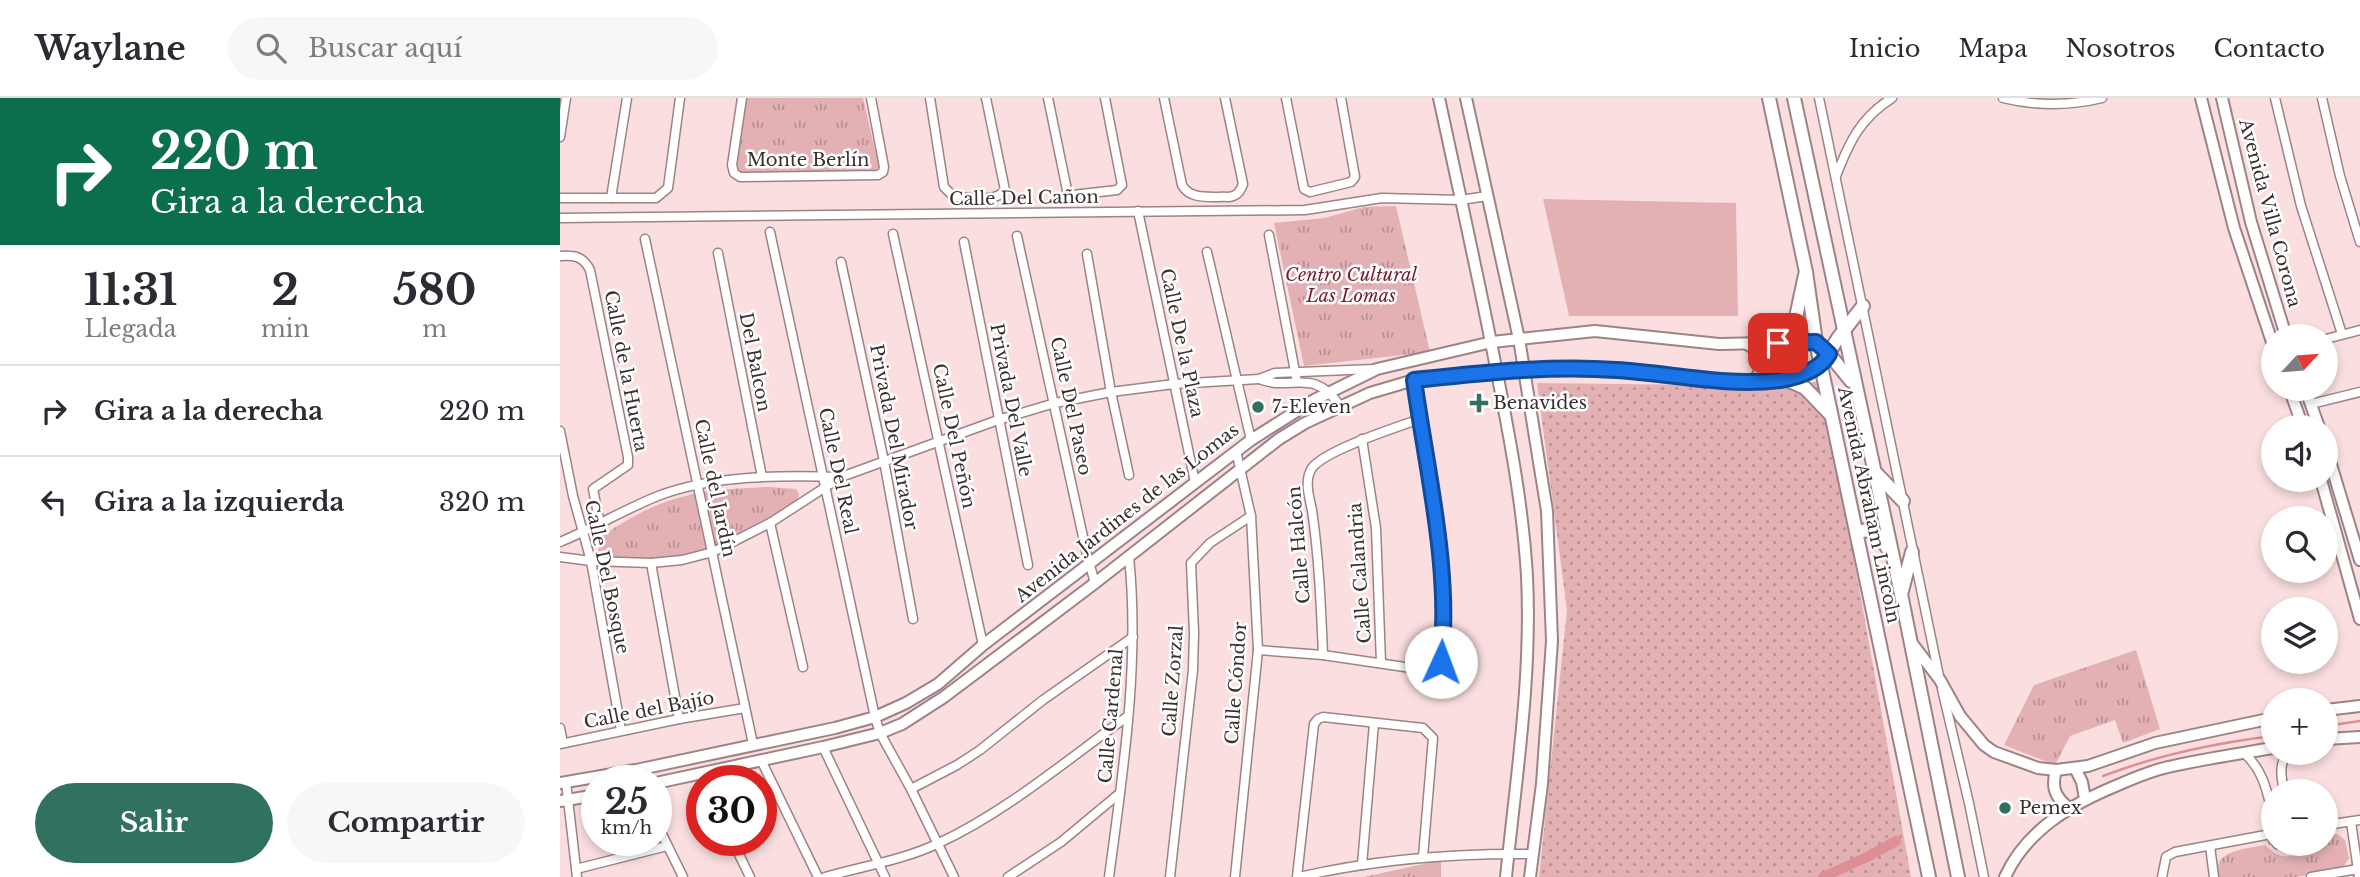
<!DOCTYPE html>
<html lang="es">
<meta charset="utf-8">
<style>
:root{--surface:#fff;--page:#f7f7f7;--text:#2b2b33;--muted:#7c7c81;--line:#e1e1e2;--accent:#307160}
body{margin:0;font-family:"Libre Baskerville",serif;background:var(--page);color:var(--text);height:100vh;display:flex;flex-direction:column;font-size:26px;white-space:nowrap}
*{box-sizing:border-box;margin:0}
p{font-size:23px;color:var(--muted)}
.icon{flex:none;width:38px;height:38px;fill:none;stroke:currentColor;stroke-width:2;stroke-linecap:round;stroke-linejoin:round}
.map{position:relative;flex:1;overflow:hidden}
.side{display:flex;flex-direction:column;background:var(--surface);width:560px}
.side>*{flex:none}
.top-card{background:#0b6e4f;color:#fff;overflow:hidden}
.needle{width:46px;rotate:64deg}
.buttons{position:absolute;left:1701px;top:226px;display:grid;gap:14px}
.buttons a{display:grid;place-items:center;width:77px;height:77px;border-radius:50%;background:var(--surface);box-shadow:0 4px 10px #0003;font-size:35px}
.speed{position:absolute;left:21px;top:667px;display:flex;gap:14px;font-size:35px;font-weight:700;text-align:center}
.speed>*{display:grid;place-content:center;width:91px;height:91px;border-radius:50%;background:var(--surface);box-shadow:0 4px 10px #0003;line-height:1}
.speed small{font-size:18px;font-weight:400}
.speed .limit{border:10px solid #d22;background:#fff;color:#111}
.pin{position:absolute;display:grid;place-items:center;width:60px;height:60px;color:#fff;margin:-30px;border-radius:14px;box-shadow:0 4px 10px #0006}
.me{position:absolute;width:77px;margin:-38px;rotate:2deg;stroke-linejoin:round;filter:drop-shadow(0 0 5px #0008)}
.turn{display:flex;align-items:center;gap:24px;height:147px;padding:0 35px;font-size:32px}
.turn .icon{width:91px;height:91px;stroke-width:2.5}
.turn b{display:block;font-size:49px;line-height:60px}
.eta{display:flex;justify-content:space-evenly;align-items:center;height:119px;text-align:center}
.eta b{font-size:42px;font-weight:800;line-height:49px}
.primary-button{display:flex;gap:14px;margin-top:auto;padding:14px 35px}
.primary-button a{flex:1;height:80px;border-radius:42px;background:var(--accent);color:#fff;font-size:28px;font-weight:800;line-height:80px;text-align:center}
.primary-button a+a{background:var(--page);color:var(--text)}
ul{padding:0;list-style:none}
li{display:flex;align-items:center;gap:21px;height:91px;padding:0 35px;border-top:2px solid var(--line)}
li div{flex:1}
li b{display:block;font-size:26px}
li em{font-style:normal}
header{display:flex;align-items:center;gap:42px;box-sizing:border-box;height:98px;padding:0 35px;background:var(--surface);border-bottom:2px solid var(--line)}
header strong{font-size:33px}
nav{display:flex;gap:38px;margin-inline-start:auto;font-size:24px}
.search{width:490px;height:63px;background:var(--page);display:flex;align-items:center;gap:18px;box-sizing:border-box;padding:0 24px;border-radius:38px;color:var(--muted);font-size:26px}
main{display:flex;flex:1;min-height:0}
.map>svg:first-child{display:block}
.grass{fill:url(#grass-dots)}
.park{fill:url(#park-tufts)}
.garden{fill:#e3b1b4}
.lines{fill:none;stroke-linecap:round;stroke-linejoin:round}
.stream{stroke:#dd8f95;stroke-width:2.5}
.canal{stroke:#dd8f95;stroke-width:10}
.street-casing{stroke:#9d8385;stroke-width:11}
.secondary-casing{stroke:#9d8385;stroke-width:14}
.primary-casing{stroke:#9d8385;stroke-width:16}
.street{stroke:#fff;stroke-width:8}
.secondary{stroke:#fff;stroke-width:10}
.primary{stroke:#fff;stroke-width:12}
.route-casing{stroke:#114b97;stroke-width:18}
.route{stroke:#1a73e8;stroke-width:12}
.poi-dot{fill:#307160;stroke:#fff;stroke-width:2.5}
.labels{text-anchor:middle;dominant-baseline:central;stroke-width:5;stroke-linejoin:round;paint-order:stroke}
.street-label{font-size:18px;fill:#3a2f30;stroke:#fff}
.park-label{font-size:18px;font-style:italic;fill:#771c2e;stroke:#fff}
.poi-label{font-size:18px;fill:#3a2f30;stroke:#fff;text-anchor:start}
</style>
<header>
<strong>Waylane</strong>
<div class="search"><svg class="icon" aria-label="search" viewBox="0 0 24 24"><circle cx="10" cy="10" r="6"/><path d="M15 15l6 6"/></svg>Buscar aquí</div>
<nav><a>Inicio</a><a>Mapa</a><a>Nosotros</a><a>Contacto</a></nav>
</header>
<main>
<section class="side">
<div class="top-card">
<div class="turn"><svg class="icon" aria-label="right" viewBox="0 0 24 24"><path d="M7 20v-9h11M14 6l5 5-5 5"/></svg><div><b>220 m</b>Gira a la derecha</div></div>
</div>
<div class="eta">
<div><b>11:31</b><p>Llegada</p></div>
<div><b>2</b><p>min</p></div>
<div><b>580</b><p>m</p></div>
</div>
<ul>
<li><svg class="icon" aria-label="right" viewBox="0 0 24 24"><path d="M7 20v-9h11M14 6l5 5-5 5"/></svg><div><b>Gira a la derecha</b></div><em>220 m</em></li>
<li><svg class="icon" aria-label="left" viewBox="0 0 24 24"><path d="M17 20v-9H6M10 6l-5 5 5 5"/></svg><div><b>Gira a la izquierda</b></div><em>320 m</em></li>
</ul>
<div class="primary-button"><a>Salir</a><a>Compartir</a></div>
</section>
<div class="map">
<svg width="1800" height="779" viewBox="0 0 1800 779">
<defs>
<pattern id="grass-dots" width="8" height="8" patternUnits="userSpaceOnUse" patternTransform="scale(1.75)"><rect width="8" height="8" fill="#e3b1b4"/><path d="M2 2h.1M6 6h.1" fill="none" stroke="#b99093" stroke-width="1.8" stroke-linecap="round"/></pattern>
<pattern id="park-tufts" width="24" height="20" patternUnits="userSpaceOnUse" patternTransform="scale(1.75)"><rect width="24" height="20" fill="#e3b1b4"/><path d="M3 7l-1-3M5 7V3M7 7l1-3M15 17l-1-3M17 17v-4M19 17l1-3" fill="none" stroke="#b99093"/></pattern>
</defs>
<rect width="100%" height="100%" fill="#fbdfe0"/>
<polygon class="grass" points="1262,283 1351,779 979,779 1007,512 977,285 1220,288"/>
<g class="park">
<polygon points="186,0 303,0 319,69 313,74 181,75 176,68"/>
<polygon points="836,108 870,254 744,268 714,125 764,120 804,109"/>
<path d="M210,389L236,391L239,396L237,402C212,416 188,435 162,447C125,465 84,463 44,460L38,453L41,439C101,397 138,391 210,389Z"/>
<polygon points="1576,552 1600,631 1563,645 1555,622 1510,638 1495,667 1444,647 1474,587"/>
<path d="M1777,736L1785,742L1789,760L1783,769L1778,771L1737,779H1659C1650,752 1686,751 1705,747C1720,762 1732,763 1745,746H1766V737Z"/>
<polygon points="881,762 881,779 804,779"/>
</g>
<polygon class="garden" points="983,101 1176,105 1178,218 1009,218"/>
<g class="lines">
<g class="stream">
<polyline points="1766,628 1800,623"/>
<path d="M1543,678C1598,657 1655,645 1713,638"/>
</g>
<polyline class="canal" points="1263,779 1307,759 1336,743"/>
<defs>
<g id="street">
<polyline points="182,0 172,67 174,75 180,79 318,77 323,74 324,69 311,0"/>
<path d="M370,0L384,89L394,99C409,99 436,105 445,92L426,0"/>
<polyline points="488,0 507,92 509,96 513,97 557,92 562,87 545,0"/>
<path d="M604,0L622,87C630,103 653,98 669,99C677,98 680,94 683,86L665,0"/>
<polyline points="726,0 744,91 750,94 791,84 795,79 781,0"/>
<polyline points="1259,0 1379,578"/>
<path d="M1443,0C1476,8 1509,8 1542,0"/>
<polyline points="1715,0 1741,108 1782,236"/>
<polyline points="1762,0 1780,78 1800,144"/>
<polyline points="0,39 6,0"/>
<path d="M1276,78C1289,45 1300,20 1332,0"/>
<polyline points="0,100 96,100 108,90 120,0"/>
<polyline points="51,100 67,0"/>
<polyline points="578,113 635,384"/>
<polyline points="0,120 745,112 822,100 901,102 927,98"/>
<polyline points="210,134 315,619 320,635 351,691 394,779"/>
<polyline points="333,136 423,547"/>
<polyline points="709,137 737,284"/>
<polyline points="457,138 527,457 535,485"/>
<polyline points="85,141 193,646"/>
<polyline points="404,144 468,467"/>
<polyline points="647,154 691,342"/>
<polyline points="158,155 202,379"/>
<polyline points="527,156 551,294 569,377"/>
<path d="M0,158C14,157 23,158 30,172L68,359V367L33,391L40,426"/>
<polyline points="281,164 324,363 353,521"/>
<polyline points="1766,241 1800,232"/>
<path d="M699,281C732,294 753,268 780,308"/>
<polyline points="1751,306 1800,294"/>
<polyline points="0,333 13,398 31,463 61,632"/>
<polyline points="802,341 816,430 821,565"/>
<polyline points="210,425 243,569"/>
<path d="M0,444C34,430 65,411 98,398C152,377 224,377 281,379"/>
<polyline points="0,459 31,463 91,465 122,462 153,454 210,425 281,379 438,322 495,305 551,294 614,286 699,281 715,275 814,271"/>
<polyline points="91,465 119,621"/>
<path d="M698,552L763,557L865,572L879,568L881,564C891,469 867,375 854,282"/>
<path d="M763,557C761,508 759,460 752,412C749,399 744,382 752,370C765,352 837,329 860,321"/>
<polyline points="1382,591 1409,705 1424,779"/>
<polyline points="0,630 3,645"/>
<polyline points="0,646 119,621 185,610"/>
<polyline points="263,649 325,779"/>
<path d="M1684,655C1704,673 1707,694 1713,718"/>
<polyline points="201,662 258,779"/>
<polyline points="6,684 17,779"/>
<polyline points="351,691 397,667 420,652 483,602 573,539"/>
<path d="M1724,693C1721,679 1719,667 1727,654"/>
<polyline points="96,724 123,779"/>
<polyline points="1791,724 1799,779"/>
<polyline points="1713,725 1710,731 1713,742"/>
<polyline points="1766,727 1800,722"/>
<polyline points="172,742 190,779"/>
<polyline points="1717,746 1727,748 1732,746"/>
<polyline points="1650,748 1654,779"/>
<polyline points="802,767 814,625"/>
<polyline points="16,771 107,748"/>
<path d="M265,779C303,768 344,762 379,745C446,714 508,661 568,618"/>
<polyline points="448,779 501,744 560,695"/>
<path d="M549,779C563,674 580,565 569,459"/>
<polyline points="610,779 633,572 634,535 631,465 650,445 691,418"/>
<polyline points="675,779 698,552 691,418 676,353"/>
<polyline points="737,779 754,626 758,621 763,619 863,630 873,640 863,759"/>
<path d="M739,779C816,761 894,755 973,756"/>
<polyline points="1602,779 1606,759 1615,754 1711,736"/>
<polyline points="1751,779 1798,771"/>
</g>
<g id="secondary">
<path d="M879,0C899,93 920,186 938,280C951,346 963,411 967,478C972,579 956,680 946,779"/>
<polyline points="906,0 959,241 987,413 992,543 982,686 970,779"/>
<polyline points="1641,0 1674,130 1713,247"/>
<polyline points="1662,0 1691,124 1726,238"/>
<path d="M1218,245C1210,260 1210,268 1221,282"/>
<polyline points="1188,247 1197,252 1203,265 1197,279 1189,285"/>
<polyline points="1729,290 1743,329"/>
<polyline points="1745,290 1759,329"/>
<polyline points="1766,350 1800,462"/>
<polyline points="1761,382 1800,521"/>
<polyline points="1351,544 1380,582 1400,618 1424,647 1434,654 1478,670 1496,672 1528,668 1595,645 1713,620"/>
<polyline points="1766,612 1800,608"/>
<polyline points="1766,641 1800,639"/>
<polyline points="1515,670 1522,684 1525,701"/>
<path d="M1496,672C1491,690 1495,699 1509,710"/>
<polyline points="0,685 76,672 275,630 315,619 346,605 378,586 423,547 691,342 754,302 817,271 932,244 1035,233 1159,246 1256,244"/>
<polyline points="96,685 263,649 320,635 342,626 384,599 535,485 719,341 745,325 810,295 854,282 964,273 1024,271 1056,272 1189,285 1225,281 1261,268"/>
<polyline points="0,703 37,697"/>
<path d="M1445,779C1467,731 1512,706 1558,687C1574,680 1591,673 1608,669C1643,661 1678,656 1713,650"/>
</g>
<g id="primary">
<polyline points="1209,0 1246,174 1256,244 1369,779"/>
<polyline points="1234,0 1341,496 1398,779"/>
<polyline points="1218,245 1235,224 1245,177"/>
<polyline points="1265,251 1291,283"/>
<polyline points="1261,268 1278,240 1303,208"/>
<polyline points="1225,281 1245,290 1271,317"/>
<polyline points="1314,373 1343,403"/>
<path d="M1297,435C1311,427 1321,439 1328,451"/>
<polyline points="1342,493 1352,454"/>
</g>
</defs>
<use href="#street" class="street-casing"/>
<use href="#secondary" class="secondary-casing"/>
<use href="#primary" class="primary-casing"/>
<use href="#street" class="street"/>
<use href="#secondary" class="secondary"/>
<use href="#primary" class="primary"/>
</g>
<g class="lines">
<defs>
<path id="route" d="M881,564C891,470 867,375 854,282C920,275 989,267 1056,272C1110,275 1165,289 1220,282C1238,279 1260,272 1269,256L1256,244L1218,245"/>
</defs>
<use href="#route" class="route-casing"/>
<use href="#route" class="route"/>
</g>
<g class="poi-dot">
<path d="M915.5 294.5h7v7h7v7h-7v7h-7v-7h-7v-7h7z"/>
<circle cx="698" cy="309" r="7"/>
<circle cx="1445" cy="710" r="7"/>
</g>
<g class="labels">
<g class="street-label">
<text x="248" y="62">Monte Berlín</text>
<text transform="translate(464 100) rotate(-1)">Calle Del Cañon</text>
<text transform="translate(1710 115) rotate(75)">Avenida Villa Corona</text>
<text transform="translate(622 245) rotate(78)">Calle De la Plaza</text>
<text transform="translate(195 264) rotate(79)">Del Balcon</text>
<text transform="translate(66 273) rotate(79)">Calle de la Huerta</text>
<text transform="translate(451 302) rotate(79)">Privada Del Valle</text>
<text transform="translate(511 308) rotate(78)">Calle Del Paseo</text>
<text transform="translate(394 338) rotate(78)">Calle Del Peñón</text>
<text transform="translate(334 339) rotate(79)">Privada Del Mirador</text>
<text transform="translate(278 373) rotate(78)">Calle Del Real</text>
<text transform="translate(155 390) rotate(78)">Calle del Jardín</text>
<text transform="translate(1309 407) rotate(78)">Avenida Abraham Lincoln</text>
<text transform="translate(567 415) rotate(-38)">Avenida Jardines de las Lomas</text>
<text transform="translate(739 447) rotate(-95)">Calle Halcón</text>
<text transform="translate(800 475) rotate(-94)">Calle Calandria</text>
<text transform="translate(47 479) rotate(78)">Calle Del Bosque</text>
<text transform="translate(613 583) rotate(-86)">Calle Zorzal</text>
<text transform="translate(676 585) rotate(-86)">Calle Cóndor</text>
<text transform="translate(89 612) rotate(-11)">Calle del Bajío</text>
<text transform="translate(551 618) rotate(-85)">Calle Cardenal</text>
</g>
<g class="park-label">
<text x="791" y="177">Centro Cultural<tspan x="791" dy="21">Las Lomas</tspan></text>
</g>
<g class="poi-label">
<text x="933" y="305">Benavides</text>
<text x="712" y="309">7-Eleven</text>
<text x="1459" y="710">Pemex</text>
</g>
</g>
</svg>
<div class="buttons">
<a><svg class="needle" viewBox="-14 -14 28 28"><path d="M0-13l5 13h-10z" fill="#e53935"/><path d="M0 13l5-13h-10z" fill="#7c7c81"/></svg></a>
<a><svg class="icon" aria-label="sound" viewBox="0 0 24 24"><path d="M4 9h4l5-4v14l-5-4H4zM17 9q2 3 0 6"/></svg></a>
<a><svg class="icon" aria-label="search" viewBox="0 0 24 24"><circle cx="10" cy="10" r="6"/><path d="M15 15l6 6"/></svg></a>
<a><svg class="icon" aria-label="layers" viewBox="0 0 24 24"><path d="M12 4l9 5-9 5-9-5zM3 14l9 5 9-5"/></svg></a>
<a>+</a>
<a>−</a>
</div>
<div class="speed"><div>25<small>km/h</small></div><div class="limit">30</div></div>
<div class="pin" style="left:1218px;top:245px;background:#d93025"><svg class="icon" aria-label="arrive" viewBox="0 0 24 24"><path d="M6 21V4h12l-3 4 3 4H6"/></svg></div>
<svg class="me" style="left:881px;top:564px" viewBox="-20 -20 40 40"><circle r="19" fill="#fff"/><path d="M0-13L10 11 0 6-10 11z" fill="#1a73e8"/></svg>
</div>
</main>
